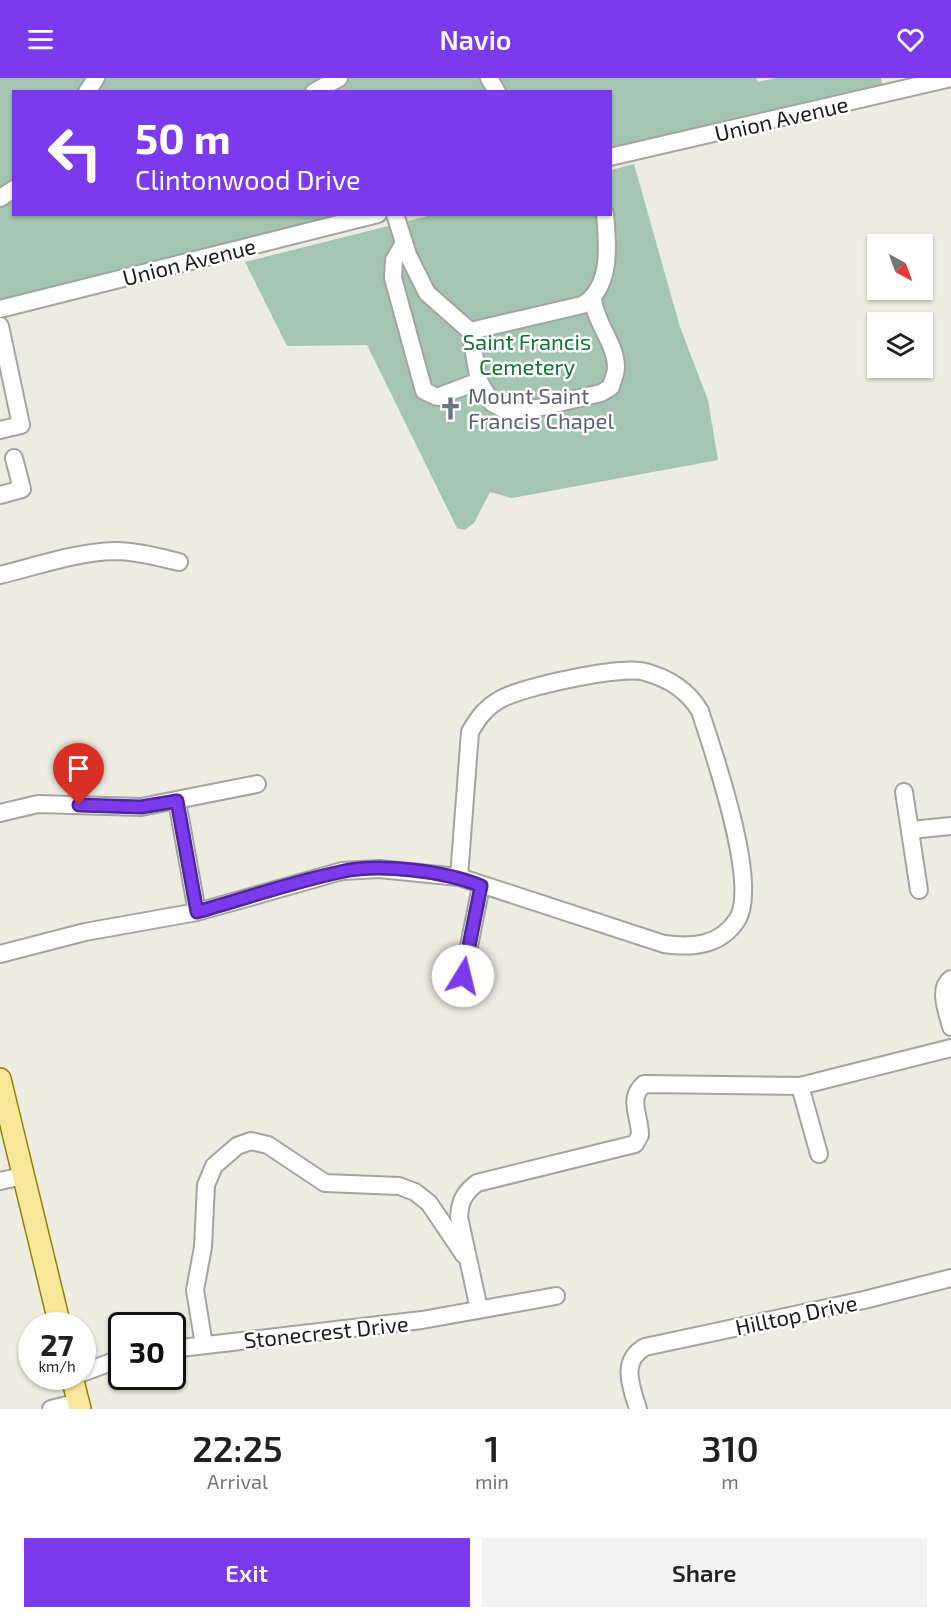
<!DOCTYPE html>
<style>
:root{--surface:#fff;--page:#f2f2f2;--text:#202124;--muted:#757577;--accent:#7c3aed}
body{margin:0;font-family:"Exo 2",sans-serif;background:var(--page);color:var(--text);height:100vh;display:flex;flex-direction:column;font-size:22px;white-space:nowrap}
*{box-sizing:border-box;margin:0}
p{font-size:20px;color:var(--muted)}
.icon{flex:none;width:33px;height:33px;fill:none;stroke:currentColor;stroke-width:2;stroke-linecap:round;stroke-linejoin:round}
.map{position:relative;height:1331px;overflow:hidden}
.side{display:flex;flex-direction:column;background:var(--surface);flex:1}
.side>*{flex:none}
.hud{position:absolute;left:12px;top:12px;width:600px;height:126px;border-radius:0px;box-shadow:0 2px 4px #0004;background:#7c3aed;color:#fff;overflow:hidden}
.needle{width:39px;rotate:139deg}
.controls{position:absolute;left:867px;top:156px;display:grid;gap:12px}
.controls a{display:grid;place-items:center;width:66px;height:66px;border-radius:0px;background:var(--surface);box-shadow:0 2px 4px #0004;font-size:30px}
.speed{position:absolute;left:18px;top:1234px;display:flex;gap:12px;font-size:30px;font-weight:700;text-align:center}
.speed>*{display:grid;place-content:center;width:78px;height:78px;border-radius:50%;background:var(--surface);box-shadow:0 2px 4px #0004;line-height:1}
.speed small{font-size:15px;font-weight:400}
.speed .limit{border:3px solid #111;border-radius:9px;background:#fff;color:#111}
.pin{position:absolute;display:grid;place-items:center;width:51px;height:51px;color:#fff;margin:-62px -26px;border-radius:50% 50% 50% 0;rotate:-45deg;box-shadow:0 0 6px #0007}
.pin .icon{rotate:45deg}
.me{position:absolute;width:66px;margin:-33px;rotate:9deg;stroke-linejoin:round;filter:drop-shadow(0 0 4px #0008)}
.turn{display:flex;align-items:center;gap:21px;height:126px;padding:0 24px;font-size:27px}
.turn .icon{width:78px;height:78px;stroke-width:2.5}
.turn b{display:block;font-size:42px;line-height:51px}
.eta{display:flex;justify-content:space-evenly;align-items:center;height:102px;text-align:center}
.eta b{font-size:36px;font-weight:600;line-height:42px}
.primary-button{display:flex;gap:12px;margin-top:auto;padding:12px 24px}
.primary-button a{flex:1;height:69px;border-radius:0px;background:var(--accent);color:#fff;font-size:24px;font-weight:600;line-height:69px;text-align:center}
.primary-button a+a{background:var(--page);color:var(--text)}
header{display:flex;justify-content:space-between;align-items:center;height:78px;padding:0 24px;background:var(--accent);color:#fff;font-size:27px;font-weight:600}
.map>svg:first-child{display:block}
.cemetery{fill:#a3c5b1}
.lines{fill:none;stroke-linecap:round;stroke-linejoin:round}
.minor-casing{stroke:#a3a3a3;stroke-width:20}
.major-casing{stroke:#8e8305;stroke-width:24}
.minor{stroke:#fff;stroke-width:16}
.major{stroke:#f8e79b;stroke-width:21}
.route-casing{stroke:#51269a;stroke-width:15}
.route{stroke:#7c3aed;stroke-width:10}
.labels{text-anchor:middle;dominant-baseline:central;stroke-width:5;stroke-linejoin:round;paint-order:stroke}
.street-label{font-size:22px;fill:#1c1c1c;stroke:#fff}
.park-label{font-size:22px;fill:#0f7530;stroke:#fff}
.worship-label{font-size:22px;fill:#5b616d;stroke:#fff;text-anchor:start}
</style>
<header><svg class="icon" aria-label="menu" viewBox="0 0 24 24"><path d="M4 6h16M4 12h16M4 18h16"/></svg>Navio<svg class="icon" aria-label="heart" viewBox="0 0 24 24"><path d="M12 20l-8-8c-3-5 5-10 8-4 3-6 11-1 8 4z"/></svg></header>
<div class="map">
<svg width="951" height="1331" viewBox="0 0 951 1331">
<rect width="100%" height="100%" fill="#edece1"/>
<g class="cemetery">
<polygon points="0,0 756,0 758,4 776,0 881,0 884,17 611,82 610,14 14,14 14,136 389,137 0,232"/>
<polygon points="634,86 680,249 708,322 718,382 512,420 490,414 474,445 465,452 457,450 367,267 287,268 245,184 432,137 610,136 611,92"/>
</g>
<g class="lines">
<defs>
<g id="minor">
<polyline points="489,0 497,14"/>
<polyline points="87,14 96,0"/>
<polyline points="314,14 339,0"/>
<polyline points="610,79 951,0"/>
<polyline points="0,120 14,111"/>
<path d="M395,136L408,177L427,215L470,253L582,227C612,210 608,167 605,136"/>
<polyline points="404,165 394,182 393,200 424,313 437,319 479,303"/>
<polyline points="0,231 378,136"/>
<polyline points="0,248 21,347 0,352"/>
<path d="M470,253L479,303L492,325L512,336L601,315L611,309C612,303 616,296 616,290C616,265 595,245 593,221"/>
<polyline points="0,417 22,411 14,380"/>
<path d="M0,497C37,488 76,474 115,473C136,473 158,479 179,484"/>
<polyline points="904,714 919,812"/>
<polyline points="177,723 197,834"/>
<polyline points="0,735 38,726 141,729 257,706"/>
<polyline points="911,752 951,748"/>
<path d="M0,876L85,854L197,834L342,793L379,791L459,799L664,866C692,870 720,868 737,842C760,807 713,673 700,633C688,613 668,600 645,594C622,587 522,609 501,621C486,629 478,640 470,654L459,799"/>
<polyline points="463,898 481,808"/>
<path d="M951,901C937,911 948,935 951,949"/>
<polyline points="800,1008 819,1076"/>
<polyline points="0,1103 23,1098"/>
<path d="M479,1231L459,1139C460,1123 464,1115 477,1105L635,1066L640,1057C640,1037 627,1021 644,1006L800,1008L951,970"/>
<polyline points="204,1267 195,1212 203,1169 206,1107 214,1088 237,1068 251,1063 268,1067 325,1105 399,1108 415,1114 429,1125 464,1177"/>
<polyline points="172,1271 422,1242 556,1218"/>
<polyline points="82,1295 122,1280"/>
<polyline points="51,1331 79,1324"/>
<path d="M638,1331C631,1308 620,1283 645,1269L864,1222L951,1200"/>
</g>
<g id="major">
<polyline points="0,1001 60,1248"/>
<polyline points="72,1299 80,1331"/>
</g>
</defs>
<use href="#minor" class="minor-casing"/>
<use href="#major" class="major-casing"/>
<use href="#minor" class="minor"/>
<use href="#major" class="major"/>
</g>
<g class="lines">
<defs>
<path id="route" d="M79,727L141,729L177,723L197,834C244,821 292,804 340,794C379,785 445,793 481,808L463,898"/>
</defs>
<use href="#route" class="route-casing"/>
<use href="#route" class="route"/>
</g>
<defs>
<symbol id="church-bare" viewBox="-9 -9 18 18"><path d="M-1.2-6h2.4v3.5h3.3v2.4h-3.3V6h-2.4V-.1h-3.3v-2.4h3.3Z" fill="#6b7280" stroke="#fff" stroke-width="2.5" paint-order="stroke"/></symbol>
</defs>
<g fill-rule="evenodd">
<use href="#church-bare" x="434" y="314" width="33" height="33"/>
</g>
<g class="labels">
<g class="street-label">
<text transform="translate(781 40) rotate(-13)">Union Avenue</text>
<text transform="translate(189 183) rotate(-14)">Union Avenue</text>
<text transform="translate(796 1236) rotate(-12)">Hilltop Drive</text>
<text transform="translate(326 1253) rotate(-6)">Stonecrest Drive</text>
</g>
<g class="park-label">
<text x="527" y="263">Saint Francis<tspan x="527" dy="25">Cemetery</tspan></text>
</g>
<g class="worship-label">
<text x="468" y="317">Mount Saint<tspan x="468" dy="25">Francis Chapel</tspan></text>
</g>
</g>
</svg>
<div class="controls">
<a><svg class="needle" viewBox="-14 -14 28 28"><path d="M0-13l5 13h-10z" fill="#e53935"/><path d="M0 13l5-13h-10z" fill="#757577"/></svg></a>
<a><svg class="icon" aria-label="layers" viewBox="0 0 24 24"><path d="M12 4l9 5-9 5-9-5zM3 14l9 5 9-5"/></svg></a>
</div>
<div class="speed"><div>27<small>km/h</small></div><div class="limit">30</div></div>
<div class="pin" style="left:79px;top:727px;background:#d93025"><svg class="icon" aria-label="arrive" viewBox="0 0 24 24"><path d="M6 21V4h12l-3 4 3 4H6"/></svg></div>
<svg class="me" style="left:463px;top:898px" viewBox="-20 -20 40 40"><circle r="19" fill="#fff"/><path d="M0-13L10 11 0 6-10 11z" fill="#7c3aed"/></svg>
<div class="hud">
<div class="turn"><svg class="icon" aria-label="left" viewBox="0 0 24 24"><path d="M17 20v-9H6M10 6l-5 5 5 5"/></svg><div><b>50 m</b>Clintonwood Drive</div></div>
</div>
</div>
<section class="side">
<div class="eta">
<div><b>22:25</b><p>Arrival</p></div>
<div><b>1</b><p>min</p></div>
<div><b>310</b><p>m</p></div>
</div>
<div class="primary-button"><a>Exit</a><a>Share</a></div>
</section>
